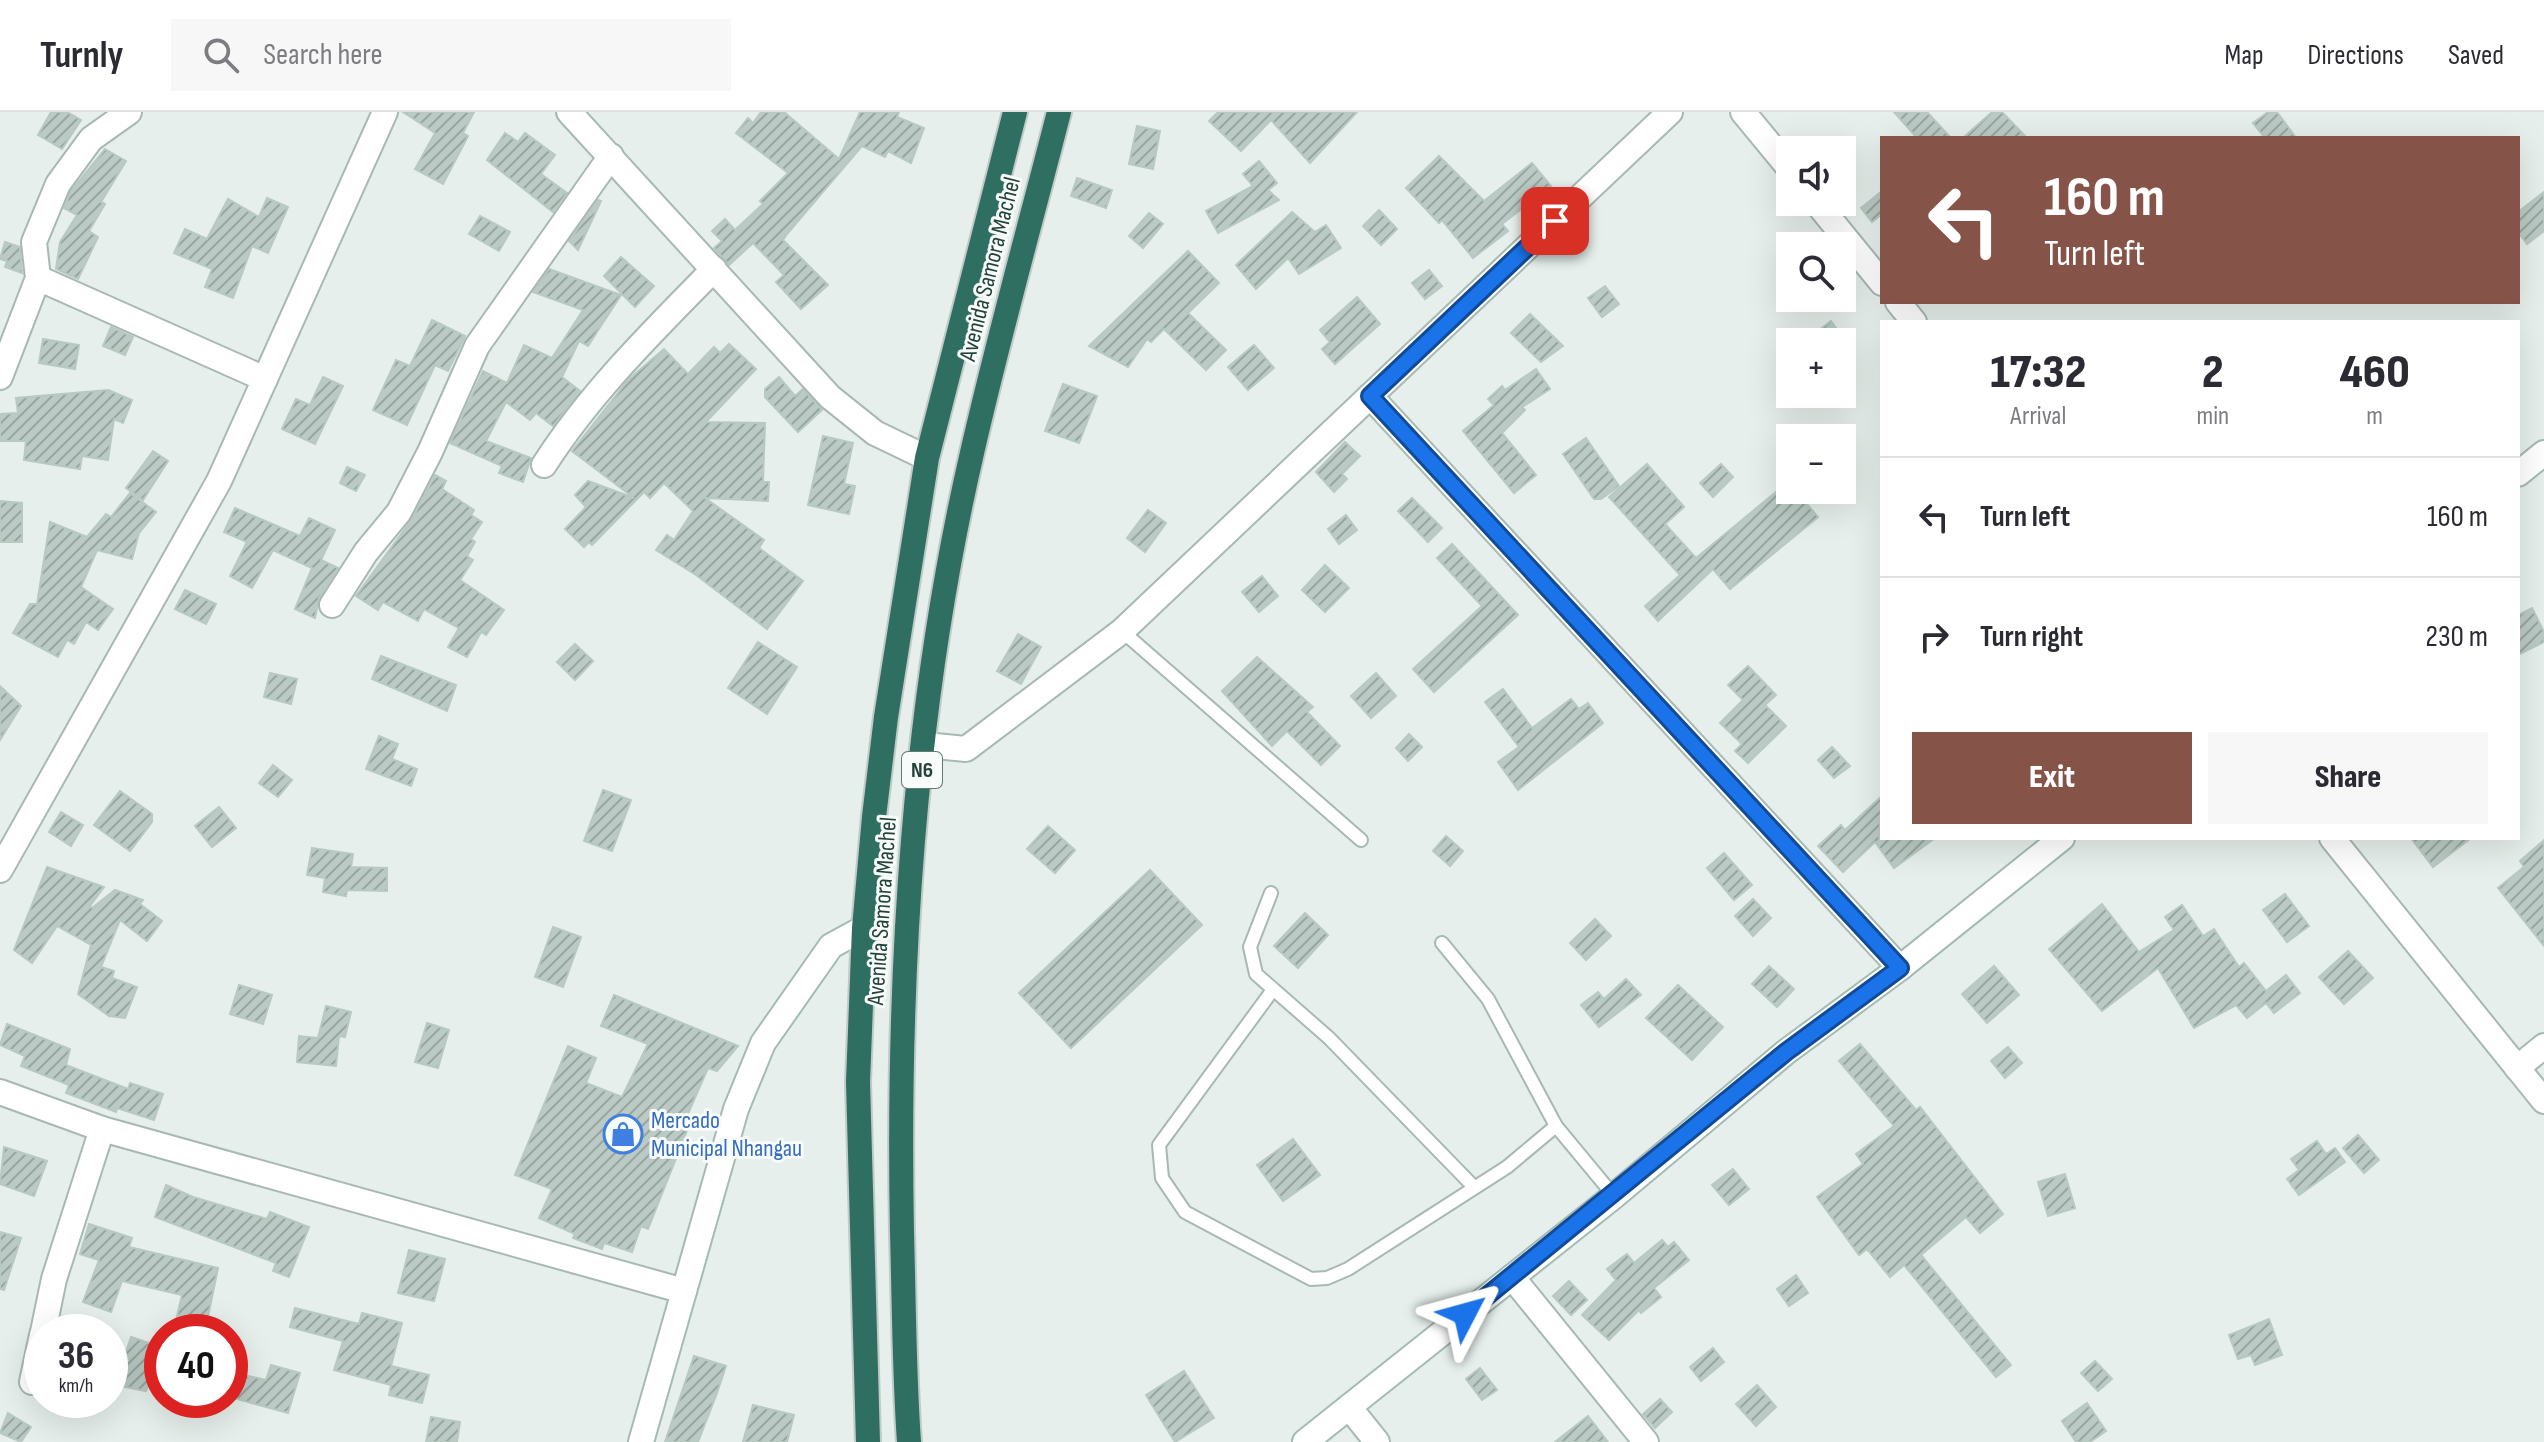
<!DOCTYPE html>
<meta charset="utf-8">
<style>
:root{--surface:#fff;--page:#f7f7f7;--text:#2b2b33;--muted:#7c7c81;--line:#e1e1e2;--accent:#855347}
body{margin:0;font-family:"Sofia Sans Condensed",sans-serif;background:var(--page);color:var(--text);height:100vh;display:flex;flex-direction:column;font-size:30px;white-space:nowrap}
*{box-sizing:border-box;margin:0}
p{font-size:26px;color:var(--muted)}
.icon{flex:none;width:44px;height:44px;fill:none;stroke:currentColor;stroke-width:2;stroke-linecap:round;stroke-linejoin:round}
.map{position:relative;flex:1;overflow:hidden}
.sheet{position:absolute;left:1880px;top:208px;width:640px;height:520px;display:flex;flex-direction:column;background:var(--surface);border-radius:0px;box-shadow:0 8px 32px #0002}
.sheet>*{flex:none}
.hud{position:absolute;left:1880px;top:24px;width:640px;height:168px;border-radius:0px;box-shadow:0 8px 32px #0002;background:#855347;color:#fff;overflow:hidden}
.controls{position:absolute;left:1776px;top:24px;display:grid;gap:16px}
.controls a{display:grid;place-items:center;width:80px;height:80px;border-radius:0px;background:var(--surface);box-shadow:0 8px 32px #0002;font-size:40px}
.speed{position:absolute;left:24px;top:1202px;display:flex;gap:16px;font-size:40px;font-weight:700;text-align:center}
.speed>*{display:grid;place-content:center;width:104px;height:104px;border-radius:50%;background:var(--surface);box-shadow:0 8px 32px #0002;line-height:1}
.speed small{font-size:20px;font-weight:400}
.speed .limit{border:12px solid #d22;background:#fff;color:#111}
.pin{position:absolute;display:grid;place-items:center;width:68px;height:68px;color:#fff;margin:-34px;border-radius:16px;box-shadow:0 4px 12px #0006}
.me{position:absolute;width:88px;margin:-44px;rotate:51deg;stroke-linejoin:round;filter:drop-shadow(0 0 6px #0008)}
.turn{display:flex;align-items:center;gap:28px;height:168px;padding:0 32px;font-size:36px}
.turn .icon{width:104px;height:104px;stroke-width:2.5}
.turn b{display:block;font-size:56px;line-height:68px}
.eta{display:flex;justify-content:space-evenly;align-items:center;height:136px;text-align:center}
.eta b{font-size:48px;font-weight:800;line-height:56px}
.button{display:flex;gap:16px;margin-top:auto;padding:16px 32px}
.button a{flex:1;height:92px;border-radius:0px;background:var(--accent);color:#fff;font-size:32px;font-weight:800;line-height:92px;text-align:center}
.button a+a{background:var(--page);color:var(--text)}
ul{padding:0;list-style:none}
li{display:flex;align-items:center;gap:24px;height:120px;padding:0 32px;border-top:2px solid var(--line)}
li div{flex:1}
li b{display:block;font-size:30px}
li em{font-style:normal}
header{display:flex;align-items:center;gap:48px;box-sizing:border-box;height:112px;padding:0 40px;background:var(--surface);border-bottom:2px solid var(--line)}
header strong{font-size:38px}
nav{display:flex;gap:44px;margin-inline-start:auto;font-size:28px}
.search{width:560px;height:72px;background:var(--page);display:flex;align-items:center;gap:20px;box-sizing:border-box;padding:0 28px;border-radius:0px;color:var(--muted);font-size:30px}
.map>svg:first-child{display:block}
.building{fill:url(#building-hatch);stroke:#b8c9c2;stroke-width:2}
.lines{fill:none;stroke-linecap:round;stroke-linejoin:round}
.lane-casing{stroke:#a8b8b2;stroke-width:16}
.street-casing{stroke:#a8b8b2;stroke-width:28}
.secondary-casing{stroke:#a4bbb3;stroke-width:28}
.highway-casing{stroke:#c2cac8;stroke-width:28}
.lane{stroke:#fff;stroke-width:12}
.street{stroke:#fff;stroke-width:24}
.secondary{stroke:#fff;stroke-width:24}
.highway{stroke:#2f6f62;stroke-width:24}
.route-casing{stroke:#114b97;stroke-width:20}
.route{stroke:#1a73e8;stroke-width:14}
.labels{text-anchor:middle;dominant-baseline:central;stroke-width:6;stroke-linejoin:round;paint-order:stroke}
.shield{fill:#f7fbf9;stroke:#637a73;stroke-width:2}
.shield-label{font-size:22px;font-weight:bold;fill:#24423a}
.street-label{font-size:24px;fill:#24423a;stroke:#f7fbf9}
.shop-label{font-size:24px;fill:#366cbe;stroke:#f7fbf9;text-anchor:start}
</style>
<header>
<strong>Turnly</strong>
<div class="search"><svg class="icon" aria-label="search" viewBox="0 0 24 24"><circle cx="10" cy="10" r="6"/><path d="M15 15l6 6"/></svg>Search here</div>
<nav><a>Map</a><a>Directions</a><a>Saved</a></nav>
</header>
<div class="map">
<svg width="2544" height="1330" viewBox="0 0 2544 1330">
<defs>
<pattern id="building-hatch" width="6" height="6" patternUnits="userSpaceOnUse" patternTransform="scale(2)"><rect width="6" height="6" fill="#bbcac4"/><path d="M-1 1l2-2M0 6l6-6M5 7l2-2" fill="none" stroke="#98a6a0"/></pattern>
</defs>
<rect width="100%" height="100%" fill="#e6efeb"/>
<g class="building">
<polygon points="51,0 67,0 81,8 62,37 38,23"/>
<polygon points="403,0 474,0 463,21 468,24 443,72 415,57 435,21"/>
<polygon points="761,0 784,0 839,47 860,0 899,0 897,5 924,16 911,51 888,39 885,45 862,34 787,122 783,128 828,173 801,197 776,170 784,163 753,131 729,153 714,136 722,129 712,119 725,107 735,118 763,92 760,89 788,61 736,21 748,6 753,11"/>
<polygon points="1218,0 1357,0 1310,51 1271,8 1241,39 1209,9"/>
<polygon points="1894,0 1927,0 1951,26 1917,26"/>
<polygon points="1992,0 2002,0 2027,26 1963,26"/>
<polygon points="2268,0 2277,0 2296,26 2265,26 2253,11"/>
<polygon points="1137,14 1160,19 1153,57 1129,52"/>
<polygon points="505,21 518,30 525,21 555,43 541,62 567,81 553,100 487,48"/>
<polygon points="105,37 126,49 101,90 105,92 89,119 98,125 78,167 56,157 60,130 77,103 64,96 71,79"/>
<polygon points="1439,44 1484,89 1532,51 1551,74 1502,112 1508,119 1473,146 1442,108 1439,111 1406,76"/>
<polygon points="1259,49 1277,71 1268,78 1279,88 1218,121 1206,99 1253,74 1243,62"/>
<polygon points="1077,66 1112,78 1106,96 1071,84"/>
<polygon points="1882,79 1882,102 1872,110 1861,96"/>
<polygon points="2544,80 2544,119 2527,132 2518,120 2518,100"/>
<polygon points="267,86 288,95 268,141 252,134 233,186 205,175 212,157 174,141 185,117 207,127 228,87 259,105"/>
<polygon points="598,88 601,89 578,138 569,129"/>
<polygon points="1379,98 1397,117 1381,133 1363,114"/>
<polygon points="1292,100 1315,120 1326,113 1341,136 1299,162 1288,146 1256,177 1236,153"/>
<polygon points="1149,101 1163,112 1143,136 1129,124"/>
<polygon points="480,104 510,120 499,139 469,122"/>
<polygon points="5,130 20,135 22,161 5,155 7,149 0,147"/>
<polygon points="1188,139 1219,171 1188,201 1226,238 1206,258 1164,217 1151,230 1147,227 1128,255 1089,234"/>
<polygon points="621,145 654,174 635,195 604,164"/>
<polygon points="549,157 621,183 588,234 579,229 562,265 580,279 553,314 536,301 530,308 506,290 486,329 531,346 523,370 499,361 502,354 450,331 483,259 507,271 524,233 552,246 583,198 533,180"/>
<polygon points="1429,158 1442,174 1425,187 1412,171"/>
<polygon points="1605,174 1619,192 1602,205 1588,186"/>
<polygon points="1357,185 1380,212 1335,252 1322,237 1330,230 1320,218"/>
<polygon points="1530,202 1563,234 1541,250 1511,221"/>
<polygon points="432,208 465,224 448,259 435,253 407,313 373,298 396,248 410,254"/>
<polygon points="1831,209 1846,230 1804,230"/>
<polygon points="111,215 133,225 125,243 103,234"/>
<polygon points="43,227 79,233 75,257 39,251"/>
<polygon points="729,232 756,257 706,310 765,311 763,370 769,370 768,389 705,386 764,428 759,436 803,469 767,517 696,463 656,438 667,423 674,428 693,399 664,371 650,386 644,380 592,433 589,430 584,435 565,417 586,395 575,383 588,369 634,386 572,339 629,267 664,237 688,262 714,235 720,241"/>
<polygon points="1254,233 1274,256 1248,278 1228,255"/>
<polygon points="1536,257 1550,277 1522,295 1525,298 1502,321 1536,363 1514,381 1463,319 1494,293 1488,287 1502,274 1505,278"/>
<polygon points="323,265 343,274 315,332 282,317 296,287 310,293"/>
<polygon points="779,265 795,284 803,277 822,298 798,320 765,285 765,277"/>
<polygon points="1063,272 1097,284 1079,331 1045,319"/>
<polygon points="108,278 132,288 123,311 114,307 108,348 82,344 80,357 24,348 26,329 0,329 0,302 18,301 16,286"/>
<polygon points="823,324 853,331 844,372 855,374 849,402 808,393"/>
<polygon points="1586,326 1619,374 1601,387 1594,387 1563,342"/>
<polygon points="1345,330 1360,344 1342,362 1347,367 1334,380 1316,360"/>
<polygon points="153,339 168,349 143,388 126,376"/>
<polygon points="1647,352 1684,395 1665,412 1696,446 1788,370 1790,378 1795,378 1818,405 1730,477 1713,457 1658,509 1645,494 1680,463 1609,385"/>
<polygon points="1721,352 1733,365 1713,385 1700,371"/>
<polygon points="347,355 365,363 356,379 340,371"/>
<polygon points="435,363 446,369 442,377 474,398 471,403 482,410 471,427 475,430 467,444 473,448 460,468 504,498 486,523 481,520 467,545 448,535 459,516 424,497 418,509 383,490 378,498 356,484 412,407"/>
<polygon points="130,381 156,400 139,421 132,447 97,438 81,475 113,497 98,518 86,510 74,532 67,528 58,545 13,521 30,492 37,492 50,410 87,425 106,402 111,405"/>
<polygon points="1412,386 1442,416 1428,430 1398,399"/>
<polygon points="0,389 22,391 22,430 0,430"/>
<polygon points="235,396 300,424 309,406 335,418 321,448 338,456 319,486 315,506 295,497 312,456 273,438 252,476 230,464 247,430 224,420"/>
<polygon points="1148,398 1166,411 1145,440 1127,426"/>
<polygon points="1346,403 1357,418 1339,432 1328,417"/>
<polygon points="1452,432 1518,503 1434,580 1413,557 1482,494 1437,446"/>
<polygon points="1325,453 1349,476 1325,500 1302,478"/>
<polygon points="1262,464 1278,484 1259,500 1242,480"/>
<polygon points="185,478 216,492 206,512 175,497"/>
<polygon points="2532,496 2544,520 2544,530 2518,543 2518,503"/>
<polygon points="1018,522 1041,535 1021,572 997,559"/>
<polygon points="758,530 797,555 767,602 728,576"/>
<polygon points="575,532 593,549 575,568 557,550"/>
<polygon points="381,544 456,573 447,599 372,567"/>
<polygon points="1257,545 1313,595 1307,600 1340,634 1321,653 1287,619 1272,634 1222,579"/>
<polygon points="1748,554 1776,583 1765,593 1786,614 1748,651 1735,639 1742,632 1720,611 1743,588 1728,573"/>
<polygon points="270,561 297,567 291,592 264,585"/>
<polygon points="1376,561 1396,584 1371,606 1351,584"/>
<polygon points="0,574 21,594 0,628"/>
<polygon points="1503,577 1532,616 1571,587 1579,597 1588,591 1603,611 1518,678 1498,650 1519,635 1485,590"/>
<polygon points="1409,622 1422,635 1408,649 1396,636"/>
<polygon points="379,624 398,632 392,647 417,657 411,674 366,657"/>
<polygon points="1832,635 1850,654 1834,666 1818,648"/>
<polygon points="273,653 292,668 278,685 259,671"/>
<polygon points="603,678 631,688 612,739 584,729"/>
<polygon points="120,679 152,702 152,710 130,739 94,713"/>
<polygon points="1882,684 1879,726 1935,726 1894,756 1875,730 1843,760 1818,734 1841,713 1845,718"/>
<polygon points="219,695 236,716 212,735 195,714"/>
<polygon points="61,700 83,713 71,734 49,720"/>
<polygon points="1048,714 1075,738 1055,761 1027,737"/>
<polygon points="1446,724 1463,739 1450,754 1433,739"/>
<polygon points="2411,726 2471,726 2433,755"/>
<polygon points="2544,728 2544,834 2498,776 2524,755 2520,749"/>
<polygon points="312,736 353,742 351,755 387,756 387,779 347,778 346,784 323,780 325,766 307,763"/>
<polygon points="1724,741 1752,773 1734,788 1707,756"/>
<polygon points="47,755 104,775 90,794 92,796 115,778 143,788 140,792 162,809 147,829 120,808 101,855 114,859 112,866 137,875 125,906 109,904 78,882 91,833 57,814 32,851 14,838"/>
<polygon points="1150,758 1202,813 1071,936 1019,881"/>
<polygon points="2285,782 2309,814 2287,830 2263,798"/>
<polygon points="1753,787 1771,806 1753,824 1735,804"/>
<polygon points="2102,792 2139,840 2174,818 2165,805 2182,793 2203,824 2214,817 2239,855 2244,851 2266,879 2286,863 2300,881 2274,901 2266,891 2247,906 2236,893 2194,916 2158,856 2102,899 2049,837"/>
<polygon points="1305,801 1328,823 1298,856 1274,834"/>
<polygon points="1595,807 1611,824 1586,848 1570,831"/>
<polygon points="553,815 581,825 563,875 535,865"/>
<polygon points="2348,839 2373,866 2344,892 2319,865"/>
<polygon points="1769,854 1794,877 1777,895 1752,872"/>
<polygon points="1994,854 2019,883 1987,911 1962,882"/>
<polygon points="1626,867 1641,883 1599,915 1581,893 1598,880 1604,887"/>
<polygon points="239,873 272,883 263,912 230,902"/>
<polygon points="1678,873 1723,915 1692,948 1646,906"/>
<polygon points="614,883 738,934 717,959 708,956 687,1004 692,1006 648,1117 641,1114 632,1140 604,1131 602,1137 573,1126 575,1122 539,1106 552,1077 515,1063 568,934 596,946 586,971 622,985 648,932 601,914"/>
<polygon points="326,894 351,900 345,925 339,924 336,954 297,950 299,924 318,926"/>
<polygon points="427,911 449,918 438,956 415,950"/>
<polygon points="7,912 70,937 66,953 128,977 130,971 163,982 154,1008 117,996 116,1000 66,981 69,973 21,954 25,944 0,933"/>
<polygon points="1860,932 1916,998 1920,995 2003,1102 1980,1121 1966,1105 1921,1143 2011,1253 1996,1265 1904,1153 1890,1165 1867,1137 1859,1143 1817,1085 1863,1052 1856,1042 1894,1014 1839,949"/>
<polygon points="2008,935 2022,951 2005,966 1991,949"/>
<polygon points="2358,1023 2379,1048 2364,1061 2343,1036"/>
<polygon points="1293,1027 1320,1063 1283,1089 1257,1053"/>
<polygon points="2317,1029 2326,1042 2335,1036 2345,1050 2299,1083 2287,1067 2299,1058 2291,1047"/>
<polygon points="4,1035 47,1049 34,1084 0,1072"/>
<polygon points="1733,1057 1749,1077 1729,1093 1712,1073"/>
<polygon points="2065,1062 2075,1096 2048,1104 2038,1070"/>
<polygon points="166,1073 193,1085 267,1107 270,1100 309,1115 289,1165 273,1159 276,1151 155,1105"/>
<polygon points="89,1112 132,1126 129,1135 218,1156 205,1219 175,1213 182,1183 122,1169 111,1200 83,1190 99,1148 80,1142"/>
<polygon points="0,1120 21,1126 4,1178 0,1177"/>
<polygon points="1662,1128 1668,1135 1674,1130 1689,1148 1654,1176 1661,1185 1641,1201 1639,1198 1609,1228 1582,1203 1616,1168 1607,1157 1627,1142 1634,1151"/>
<polygon points="409,1138 445,1147 434,1189 398,1181"/>
<polygon points="1796,1163 1808,1181 1789,1194 1777,1177"/>
<polygon points="1569,1169 1587,1188 1571,1203 1553,1184"/>
<polygon points="295,1196 359,1212 362,1201 402,1211 391,1254 429,1263 422,1291 389,1283 391,1273 334,1258 343,1229 290,1215"/>
<polygon points="2269,1207 2282,1243 2255,1253 2251,1243 2238,1247 2229,1223"/>
<polygon points="131,1225 161,1235 146,1279 115,1273"/>
<polygon points="1713,1236 1724,1250 1701,1269 1690,1255"/>
<polygon points="694,1244 726,1254 717,1281 698,1330 665,1330"/>
<polygon points="2095,1249 2112,1267 2098,1279 2081,1261"/>
<polygon points="271,1253 300,1261 288,1301 230,1285 235,1261 266,1268"/>
<polygon points="1480,1256 1497,1278 1482,1288 1466,1267"/>
<polygon points="1184,1259 1214,1306 1175,1330 1146,1283"/>
<polygon points="1757,1273 1776,1295 1756,1314 1736,1292"/>
<polygon points="1660,1287 1672,1300 1655,1316 1643,1302"/>
<polygon points="2087,1291 2106,1319 2090,1330 2076,1330 2062,1309"/>
<polygon points="753,1293 794,1303 787,1330 743,1330"/>
<polygon points="8,1301 31,1315 21,1330 0,1321"/>
<polygon points="1588,1304 1608,1330 1555,1330"/>
<polygon points="431,1305 460,1310 457,1330 426,1330"/>
</g>
<g class="lines">
<defs>
<g id="lane">
<polyline points="1122,519 1361,728"/>
<polyline points="1271,781 1250,835 1256,862 1329,926 1473,1074"/>
<polyline points="1442,831 1488,887 1556,1014 1614,1084"/>
<polyline points="1272,879 1159,1033 1162,1066 1185,1100 1311,1167 1327,1166 1348,1157 1507,1055 1556,1014"/>
</g>
<g id="street">
<polyline points="569,0 830,285 875,321 927,346"/>
<polyline points="1743,0 1790,57"/>
<polyline points="1816,90 1882,171"/>
<polyline points="38,166 265,267"/>
<polyline points="1898,190 1914,210"/>
<polyline points="0,265 38,166 34,130 58,72 91,27 129,0"/>
<polyline points="1370,284 1900,856"/>
<path d="M544,353C591,280 653,219 714,157"/>
<polyline points="332,493 366,440 399,400 430,340 477,234 611,44"/>
<polyline points="925,633 966,637 1122,519 1670,0"/>
<polyline points="2332,726 2544,989"/>
<polyline points="0,758 219,369 385,0"/>
<polyline points="2517,956 2544,934"/>
<polyline points="0,980 102,1017 684,1179"/>
<polyline points="1512,1165 1646,1330"/>
<polyline points="43,1220 54,1167 102,1017"/>
<polyline points="32,1270 42,1223"/>
<polyline points="1349,1295 1377,1330"/>
</g>
<g id="secondary">
<polyline points="2518,362 2544,341"/>
<polyline points="641,1330 736,997 763,931 831,834 864,816"/>
<polyline points="1305,1330 1614,1084 1786,940 1900,856 2062,726"/>
</g>
<g id="highway">
<polyline points="868,1330 858,970 864,816 874,705 886,605 927,346 1015,0"/>
<path d="M909,1330C904,1260 904,1190 902,1120C897,860 913,596 972,341C998,227 1030,113 1059,0"/>
</g>
</defs>
<use href="#lane" class="lane-casing"/>
<use href="#street" class="street-casing"/>
<use href="#secondary" class="secondary-casing"/>
<use href="#highway" class="highway-casing"/>
<use href="#lane" class="lane"/>
<use href="#street" class="street"/>
<use href="#secondary" class="secondary"/>
<use href="#highway" class="highway"/>
</g>
<g class="lines">
<defs>
<polyline id="route" points="1465,1202 1786,940 1900,856 1370,284 1555,109"/>
</defs>
<use href="#route" class="route-casing"/>
<use href="#route" class="route"/>
</g>
<defs>
<symbol id="shop-ring" viewBox="-11 -11 22 22"><circle r="9.5" fill="#f7fbf9" stroke="#3f7fe0" stroke-width="1.5"/><path d="M-5-2.5h2.3a2.7 3.5 0 0 1 5.4 0H5L5.5 6h-11ZM-1.5-2.5h3a1.5 2.3 0 0 0-3 0Z" fill="#3f7fe0"/></symbol>
</defs>
<g fill-rule="evenodd">
<use href="#shop-ring" x="601" y="1000" width="44" height="44"/>
</g>
<g class="labels">
<rect class="shield" x="902" y="640" width="40" height="36" rx="6"/>
<g class="shield-label">
<text x="922" y="658">N6</text>
</g>
<g class="street-label">
<text transform="translate(990 157) rotate(-76)">Avenida Samora Machel</text>
<text transform="translate(882 799) rotate(-86)">Avenida Samora Machel</text>
</g>
<g class="shop-label">
<text x="651" y="1008">Mercado<tspan x="651" dy="28">Municipal Nhangau</tspan></text>
</g>
</g>
</svg>
<div class="controls">
<a><svg class="icon" aria-label="sound" viewBox="0 0 24 24"><path d="M4 9h4l5-4v14l-5-4H4zM17 9q2 3 0 6"/></svg></a>
<a><svg class="icon" aria-label="search" viewBox="0 0 24 24"><circle cx="10" cy="10" r="6"/><path d="M15 15l6 6"/></svg></a>
<a>+</a>
<a>−</a>
</div>
<div class="speed"><div>36<small>km/h</small></div><div class="limit">40</div></div>
<div class="pin" style="left:1555px;top:109px;background:#d93025"><svg class="icon" aria-label="arrive" viewBox="0 0 24 24"><path d="M6 21V4h12l-3 4 3 4H6"/></svg></div>
<svg class="me" style="left:1465px;top:1202px" viewBox="-20 -20 40 40"><path d="M0-17L14 15 0 8-14 15z" fill="#1a73e8" stroke="#fff" stroke-width="4"/></svg>
<div class="hud">
<div class="turn"><svg class="icon" aria-label="left" viewBox="0 0 24 24"><path d="M17 20v-9H6M10 6l-5 5 5 5"/></svg><div><b>160 m</b>Turn left</div></div>
</div>
<section class="sheet">
<div class="eta">
<div><b>17:32</b><p>Arrival</p></div>
<div><b>2</b><p>min</p></div>
<div><b>460</b><p>m</p></div>
</div>
<ul>
<li><svg class="icon" aria-label="left" viewBox="0 0 24 24"><path d="M17 20v-9H6M10 6l-5 5 5 5"/></svg><div><b>Turn left</b></div><em>160 m</em></li>
<li><svg class="icon" aria-label="right" viewBox="0 0 24 24"><path d="M7 20v-9h11M14 6l5 5-5 5"/></svg><div><b>Turn right</b></div><em>230 m</em></li>
</ul>
<div class="button"><a>Exit</a><a>Share</a></div>
</section>
</div>
